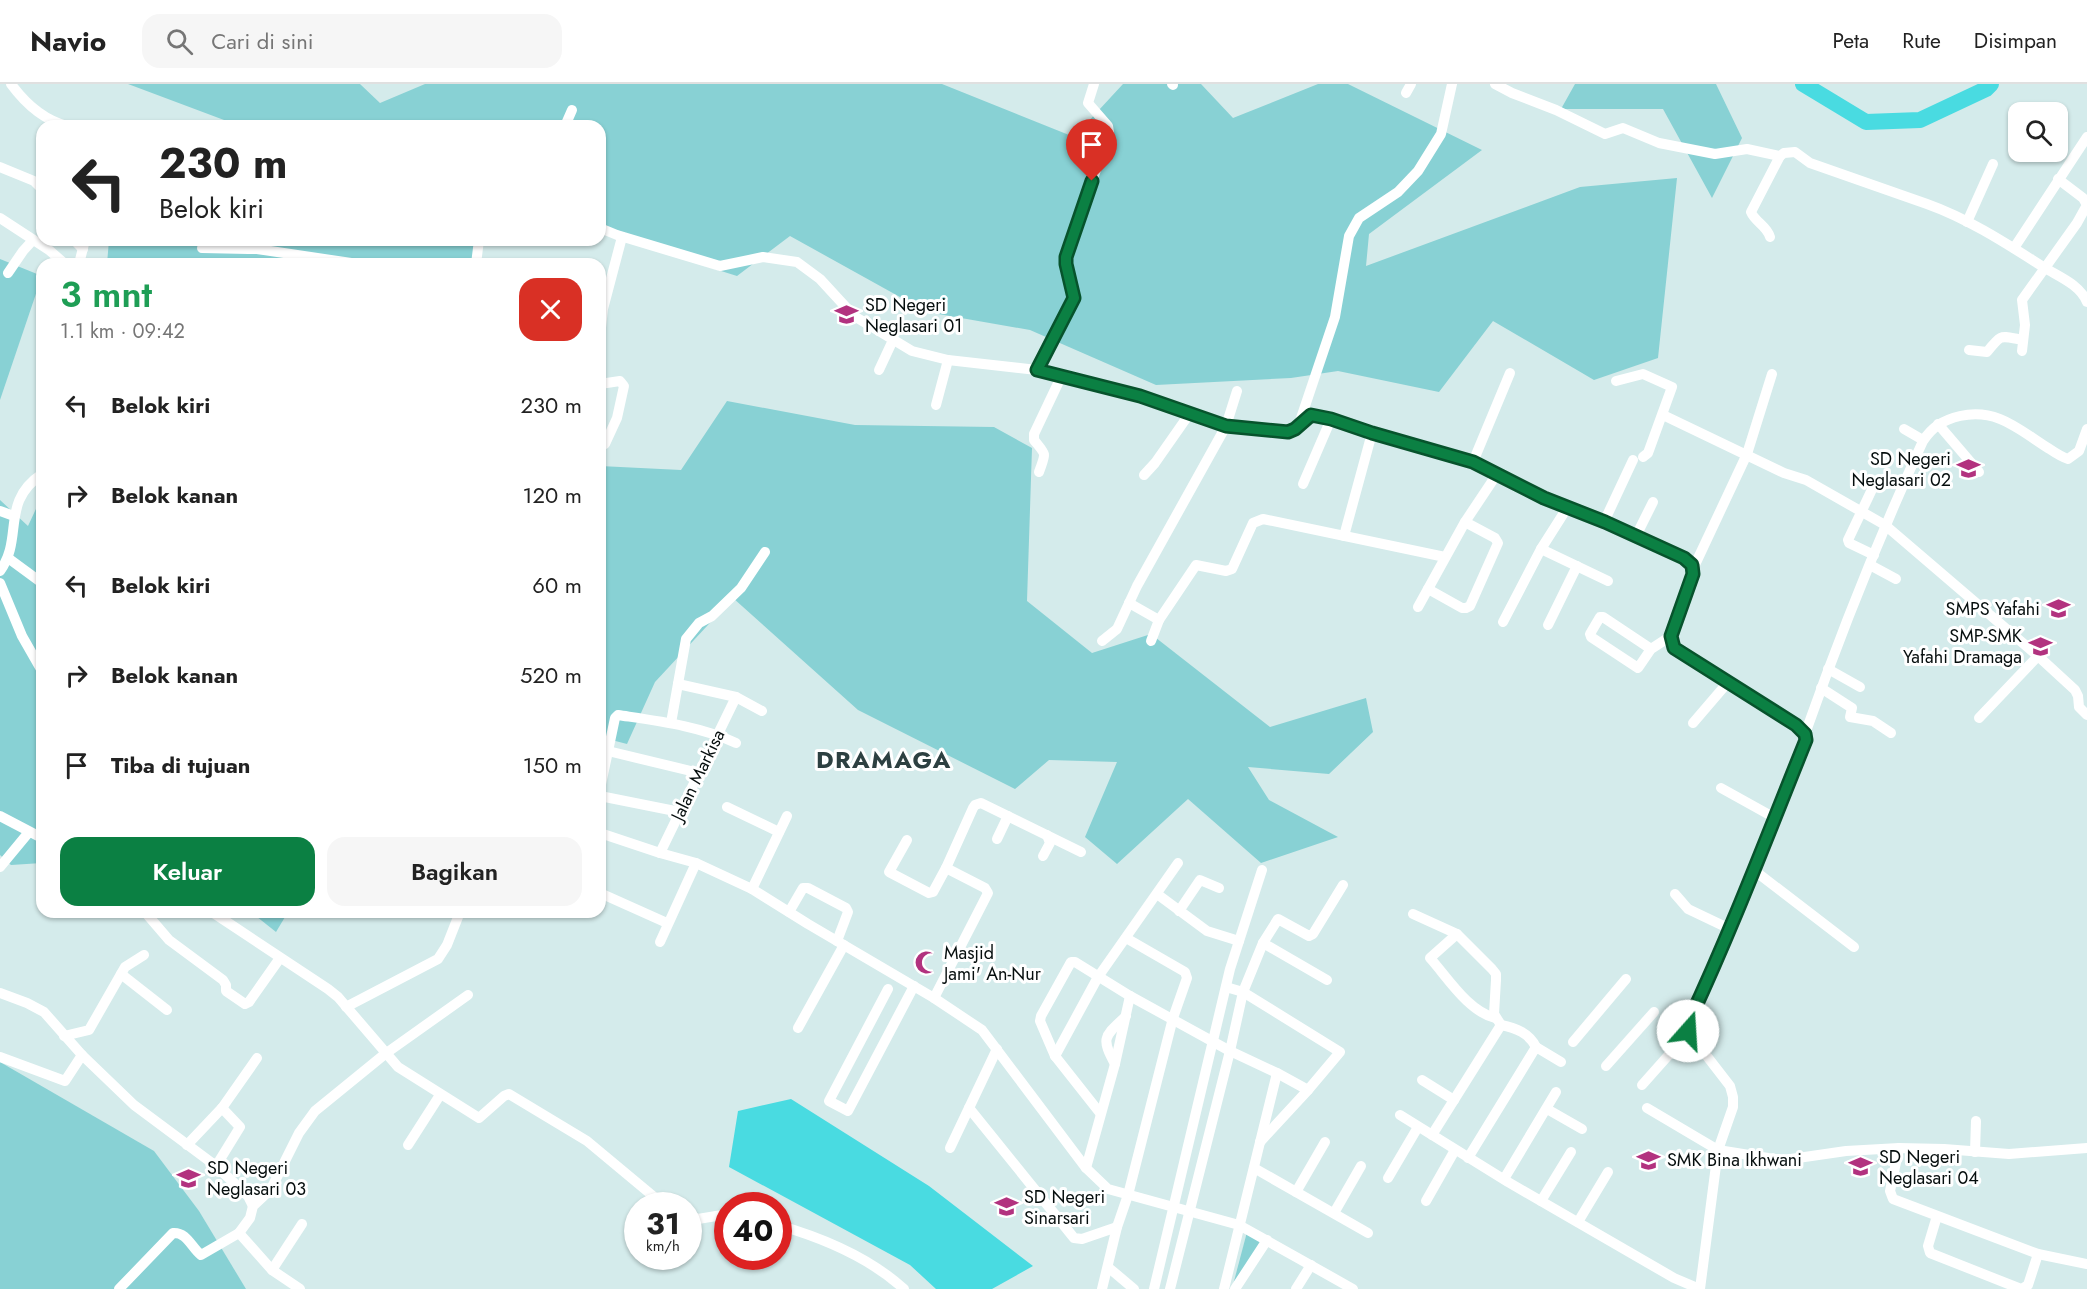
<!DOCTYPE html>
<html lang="id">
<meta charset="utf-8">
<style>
:root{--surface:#fff;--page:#f6f6f6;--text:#222;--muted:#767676;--line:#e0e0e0;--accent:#0b8043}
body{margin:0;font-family:Jost,sans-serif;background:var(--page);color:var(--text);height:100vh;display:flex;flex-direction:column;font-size:22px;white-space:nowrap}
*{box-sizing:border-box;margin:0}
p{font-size:20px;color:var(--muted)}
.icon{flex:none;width:33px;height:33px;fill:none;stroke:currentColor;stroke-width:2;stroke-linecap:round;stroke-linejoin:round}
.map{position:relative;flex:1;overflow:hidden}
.side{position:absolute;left:36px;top:174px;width:570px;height:660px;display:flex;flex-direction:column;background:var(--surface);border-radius:18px;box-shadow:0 2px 4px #0004}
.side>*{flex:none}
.top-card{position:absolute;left:36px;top:36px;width:570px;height:126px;border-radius:18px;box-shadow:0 2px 4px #0004;background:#fff;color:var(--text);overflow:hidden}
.controls{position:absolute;left:2008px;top:18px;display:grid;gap:12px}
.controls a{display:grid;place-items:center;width:60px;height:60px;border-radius:12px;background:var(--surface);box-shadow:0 2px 4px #0004;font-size:30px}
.speed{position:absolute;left:624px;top:1108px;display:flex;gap:12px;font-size:30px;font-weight:700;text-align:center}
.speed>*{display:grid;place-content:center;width:78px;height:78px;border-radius:50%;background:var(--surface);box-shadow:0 2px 4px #0004;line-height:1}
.speed small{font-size:15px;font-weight:400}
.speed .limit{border:9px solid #d22;background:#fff;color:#111}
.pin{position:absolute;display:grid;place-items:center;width:51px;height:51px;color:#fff;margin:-62px -26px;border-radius:50% 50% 50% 0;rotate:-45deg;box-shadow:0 0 6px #0007}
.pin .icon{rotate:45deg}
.me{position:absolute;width:66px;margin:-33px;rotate:19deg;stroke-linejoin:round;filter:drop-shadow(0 0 4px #0008)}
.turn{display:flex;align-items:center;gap:21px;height:126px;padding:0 24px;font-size:27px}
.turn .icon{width:78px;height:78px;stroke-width:2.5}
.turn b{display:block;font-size:42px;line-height:51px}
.round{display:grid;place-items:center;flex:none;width:63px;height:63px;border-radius:18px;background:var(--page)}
.overview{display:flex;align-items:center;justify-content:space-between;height:102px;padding:0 24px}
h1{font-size:36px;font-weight:600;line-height:45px;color:#1e9e55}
.primary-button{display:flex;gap:12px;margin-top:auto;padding:12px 24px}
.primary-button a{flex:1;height:69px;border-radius:18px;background:var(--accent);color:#fff;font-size:24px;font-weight:600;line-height:69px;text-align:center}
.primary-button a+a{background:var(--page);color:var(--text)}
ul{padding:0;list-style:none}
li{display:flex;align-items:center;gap:18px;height:90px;padding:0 24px}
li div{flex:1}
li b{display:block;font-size:22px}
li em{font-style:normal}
header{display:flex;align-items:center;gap:36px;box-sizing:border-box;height:84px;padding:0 30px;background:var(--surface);border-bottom:2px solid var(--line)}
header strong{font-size:28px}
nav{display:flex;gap:33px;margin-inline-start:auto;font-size:21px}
.search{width:420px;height:54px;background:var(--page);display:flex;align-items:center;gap:15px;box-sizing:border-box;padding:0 21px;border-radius:18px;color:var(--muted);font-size:22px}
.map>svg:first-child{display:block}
.green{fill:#88d1d4}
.water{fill:#49dbe1}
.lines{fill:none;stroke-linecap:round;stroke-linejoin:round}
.river{stroke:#49dbe1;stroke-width:16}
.minor{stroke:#fff;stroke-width:10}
.route-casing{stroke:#07532c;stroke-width:15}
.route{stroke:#0b8043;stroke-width:10}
.labels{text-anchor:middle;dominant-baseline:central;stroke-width:6;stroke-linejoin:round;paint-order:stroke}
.poi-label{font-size:18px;fill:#060e0e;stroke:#fff;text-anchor:start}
.street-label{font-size:18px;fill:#060e0e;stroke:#fff}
.district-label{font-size:24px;font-weight:bold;letter-spacing:1.5px;fill:#2d4041;stroke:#fff}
</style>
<header>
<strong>Navio</strong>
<div class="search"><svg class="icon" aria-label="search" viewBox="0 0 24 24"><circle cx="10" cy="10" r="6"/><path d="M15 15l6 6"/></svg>Cari di sini</div>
<nav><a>Peta</a><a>Rute</a><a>Disimpan</a></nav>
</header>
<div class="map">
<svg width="2087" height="1205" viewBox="0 0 2087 1205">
<rect width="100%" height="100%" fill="#d4ebeb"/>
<g class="green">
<polygon points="128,0 360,0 380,19 425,0 942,0 1074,53 1123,0 1201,0 1233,34 1318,0 1348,0 1482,66 1369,150 1366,182 1580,103 1677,94 1658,274 1594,296 1493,237 1439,308 1338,287 1291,294 1156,301 1030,246 927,228 790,152 737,192 600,149 600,42 240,42"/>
<polygon points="1575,0 1716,0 1742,54 1712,114 1663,25 1561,25"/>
<polygon points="109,156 474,156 481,180 107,180"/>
<polygon points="0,175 42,192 0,316"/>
<polygon points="727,317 855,341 994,343 1032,364 1027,517 1092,569 1151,550 1270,643 1366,614 1373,648 1329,690 1248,683 1269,716 1338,753 1261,779 1188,715 1117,780 1085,753 1117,678 1049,676 1015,705 858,626 733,514 655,598 627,660 600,653 600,382 681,386"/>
<polygon points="42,412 42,779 11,781 0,771 0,416 28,442"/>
<polygon points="251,828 288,828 276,848"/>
<polygon points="0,978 154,1067 199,1127 246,1205 0,1205"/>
<polygon points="1247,1148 1264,1158 1233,1201"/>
</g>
<polygon class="water" points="791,1015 929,1102 1033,1182 992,1205 936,1205 910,1181 729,1083 738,1027"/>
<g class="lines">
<polyline class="river" points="1803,0 1866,38 1920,36 1986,5 1991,0"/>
<g class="minor">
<path d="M11,0C25,19 44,36 67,42"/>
<polyline points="1172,0 1173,1"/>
<path d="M1495,0L1512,9L1556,26L1605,50L1623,44L1659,59L1715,70L1747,65L1780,72L1784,69L1795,68L1810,79C1849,93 1888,106 1927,120C1969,135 2007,160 2045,184C2060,193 2080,201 2087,218"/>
<polyline points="1406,9 1411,0"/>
<polyline points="565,42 572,26"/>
<polyline points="0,83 34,97 42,105"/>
<polyline points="0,134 49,166 65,180"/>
<polyline points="1967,138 1993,80"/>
<path d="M600,144L617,151L720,182L763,173L797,178L820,195L854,232L912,267L948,276L1037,286L1140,312L1226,342L1288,348L1313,331L1473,378L1544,414L1604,438L1684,474L1692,481L1693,491L1671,552L1672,560L1678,567L1729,597L1796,641L1805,650V656C1778,727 1750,799 1721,869C1712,889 1687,930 1689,949L1730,1002L1733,1013V1023L1718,1066L1700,1205"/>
<path d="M1770,153C1767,142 1755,138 1751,128L1780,72"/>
<polyline points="74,156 83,165"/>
<polyline points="248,156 249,165 257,165 358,180"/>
<polyline points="202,164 249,165"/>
<polyline points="2014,164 2087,53"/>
<polyline points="79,180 85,156"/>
<polyline points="476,180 479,156"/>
<polyline points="8,189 23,167 33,156"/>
<polyline points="600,253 603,225 622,153"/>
<path d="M1969,266L1987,268C2002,249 2000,252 2023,256"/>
<polyline points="2022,267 2025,241 2022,216 2077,139 2087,121 2083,114 2058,95"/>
<polyline points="879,286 893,256"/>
<polyline points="1037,286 1074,214 1066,181 1066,173 1109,48 1108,42 1088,19 1094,0"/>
<polyline points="1616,297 1643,290 1672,303 1648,369 1643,373"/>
<polyline points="600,300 620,297 624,302 617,334 605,360"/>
<polyline points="936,321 948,276"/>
<polyline points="1663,331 1784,389 1806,396 1885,441 2038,572 2075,606 2078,612 2079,623 2087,631"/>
<polyline points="1299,340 1335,233 1349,152 1359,134 1398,108 1418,87 1441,50 1452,0"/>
<polyline points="1938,340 1979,388"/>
<polyline points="1904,345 1923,356"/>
<polyline points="1473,378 1510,289"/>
<path d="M1039,388C1046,368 1047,372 1034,356V350L1061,293"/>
<polyline points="1144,391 1155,379 1190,329"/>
<polyline points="1303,400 1331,335"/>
<polyline points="0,427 14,432"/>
<polyline points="1604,438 1633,376"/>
<polyline points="1344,452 1372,349"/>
<polyline points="1636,452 1653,418"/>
<polyline points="1541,465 1608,497"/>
<polyline points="1874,471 1849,459 1848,456 1875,399"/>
<polyline points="8,474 42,499"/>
<polyline points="1870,481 1896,495"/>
<polyline points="1693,485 1747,370 1772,290"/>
<path d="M0,487C24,454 0,418 42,390"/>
<polyline points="0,499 22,552 42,587"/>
<polyline points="1428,505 1462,524 1466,524 1470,522 1498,459 1495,454 1465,438"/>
<polyline points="1129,519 1159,536 1196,481 1226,487 1232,485 1253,439 1263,435 1445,473"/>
<polyline points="1418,523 1465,438 1497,390"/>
<polyline points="1503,538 1541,465 1567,424"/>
<polyline points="1548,541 1577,482"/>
<polyline points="1102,557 1117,545 1137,502 1226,342 1237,307"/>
<polyline points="1151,557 1159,536"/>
<polyline points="1651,565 1603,533 1600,533 1590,550 1591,553 1638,584 1651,565 1671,552"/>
<polyline points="1828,585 1860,603"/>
<polyline points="678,600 736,613 762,627"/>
<polyline points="1821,604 1852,624 1850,633 1873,637 1891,649"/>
<polyline points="1979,634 2038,572"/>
<polyline points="671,639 686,555 699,539 712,532 741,504 765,468"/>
<polyline points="1693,639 1729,597"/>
<path d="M1805,650C1840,551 1879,453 1923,357C1932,343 1943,336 1960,332C1997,324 2018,345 2048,364C2054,368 2061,373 2068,375L2079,367L2087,345"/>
<polyline points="608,667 699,689"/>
<polyline points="1721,704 1775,734"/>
<path d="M600,705L615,634L618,631C658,637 700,642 736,659"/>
<polyline points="600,712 680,728"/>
<polyline points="727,723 779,748"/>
<polyline points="0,732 42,754"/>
<polyline points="600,749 660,769 696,779 752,805 808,840 934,914 982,946 1086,1084 1108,1105 1239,1141 1353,1205"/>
<polyline points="997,755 1008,732"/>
<polyline points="907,756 889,788 929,809 933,808 946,784 985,804 988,809 934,914"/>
<polyline points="660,769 736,613"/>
<polyline points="1043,772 1050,759 1047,751"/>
<polyline points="0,783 29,748"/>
<polyline points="946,784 973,724 975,721 981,719 1081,768"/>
<polyline points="1755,787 1854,863"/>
<polyline points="752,805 787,732"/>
<polyline points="600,809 667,839"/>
<polyline points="1157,810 1207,847 1239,857"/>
<polyline points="1675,810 1688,825 1730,845"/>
<polyline points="1179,827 1200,796 1219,804"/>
<polyline points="145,828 169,856 223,896 226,901 226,907 245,920 249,918 280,874"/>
<polyline points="212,828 328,905 338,913 398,983 479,1034 504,1012 509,1010 587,1057 659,1117 670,1122"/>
<polyline points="789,828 803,804 808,804 846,824 848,828 837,857"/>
<polyline points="1413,830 1457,850 1492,885 1496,890 1496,896 1494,930 1501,941 1432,1051"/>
<path d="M1457,850L1430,874C1448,894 1468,927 1495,934"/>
<polyline points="660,858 696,779"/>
<polyline points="1263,859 1327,896"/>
<polyline points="121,890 167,926"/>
<polyline points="1226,903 1243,908 1340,968 1308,1006 1260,1058"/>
<polyline points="888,905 829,1017 848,1027 914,902"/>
<polyline points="0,909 27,919 44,928 82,971 134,1021 216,1082 248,1112 253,1122"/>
<polyline points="346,923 438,875 447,861 460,828"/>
<path d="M1501,941C1516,944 1529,949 1536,963"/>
<polyline points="798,944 844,861"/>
<polyline points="64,952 89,946 125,883 144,871"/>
<polyline points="1573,958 1626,895"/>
<polyline points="1055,972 1098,893 1178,779"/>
<polyline points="0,973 65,997 82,971"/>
<path d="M1115,980C1100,953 1105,952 1126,932"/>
<polyline points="1606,982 1654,928"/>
<polyline points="1422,996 1454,1016"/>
<polyline points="1642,1001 1674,965 1674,948"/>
<polyline points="969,1024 1074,1154 1082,1155 1117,1143"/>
<polyline points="1647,1024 1718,1066 1768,1074 1784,1076 1846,1067 1899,1064 1944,1065 2009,1070 2087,1064"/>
<polyline points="1547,1025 1582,1045"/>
<polyline points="1100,1029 1055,972 1040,937 1041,932 1071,878 1075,878 1130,912 1230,967 1277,989 1308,1006"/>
<polyline points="1400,1031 1508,1098 1674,1194 1700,1205"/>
<polyline points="187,1061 222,1024 257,974"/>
<polyline points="408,1061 440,1011"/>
<polyline points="950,1064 997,965"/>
<polyline points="1899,1064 1890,1107 1893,1115 2038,1170 2087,1180"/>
<polyline points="1975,1068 1976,1037"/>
<polyline points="1468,1074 1536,963 1561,978"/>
<polyline points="216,1082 240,1043 222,1024"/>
<polyline points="1086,1084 1115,980 1130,912"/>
<polyline points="1254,1084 1368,1149"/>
<polyline points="1388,1094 1418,1043"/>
<polyline points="1504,1095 1556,1008"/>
<polyline points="1296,1108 1325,1058"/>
<polyline points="1426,1117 1455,1066"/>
<polyline points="1541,1117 1571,1068"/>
<polyline points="1334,1129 1361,1082"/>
<polyline points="688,1130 698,1135 728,1130"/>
<polyline points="1937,1132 1928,1162 1930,1169 2021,1205"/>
<polyline points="1578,1138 1608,1088"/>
<path d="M778,1141C823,1154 869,1173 904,1205"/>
<polyline points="239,1149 272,1186 300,1205"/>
<polyline points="1109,1184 1134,1205"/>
<polyline points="272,1186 302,1140"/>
<path d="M119,1205L173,1149C187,1148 191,1163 201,1171L239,1149L250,1134L253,1122L268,1108L273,1101L299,1049L315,1027L385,970L468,911"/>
<polyline points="1102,1205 1117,1143 1128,1111 1173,934 1187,894 1185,888 1126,854"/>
<polyline points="1154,1205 1230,885 1262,786"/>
<polyline points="1170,1205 1230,967 1243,908 1263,859 1278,835 1309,852 1313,850 1343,801"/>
<polyline points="1224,1205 1277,989"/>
<polyline points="1235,1205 1267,1156"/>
<polyline points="1296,1205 1311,1181"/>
<polyline points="2022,1205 2028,1201 2038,1170"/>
</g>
</g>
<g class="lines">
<defs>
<path id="route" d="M1092,97L1066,173V180L1074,214L1037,286L1140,312L1226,342L1288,348L1295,345L1311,331L1331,335L1372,349L1473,378L1544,414L1605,438L1684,474L1692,481L1693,490L1671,552L1674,564L1796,641L1805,650L1806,656C1768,750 1732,845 1689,937L1688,947"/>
</defs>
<use href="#route" class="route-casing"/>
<use href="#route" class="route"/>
</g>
<defs>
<symbol id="school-bare" viewBox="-9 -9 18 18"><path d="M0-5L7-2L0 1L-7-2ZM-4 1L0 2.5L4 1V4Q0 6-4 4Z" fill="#b2327f" stroke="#fff" stroke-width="2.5" paint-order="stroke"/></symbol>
<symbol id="mosque-bare" viewBox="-9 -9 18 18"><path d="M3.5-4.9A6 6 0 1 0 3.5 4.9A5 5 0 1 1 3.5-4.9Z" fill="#b2327f" stroke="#fff" stroke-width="2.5" paint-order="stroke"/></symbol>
</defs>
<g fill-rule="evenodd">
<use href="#school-bare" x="830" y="214" width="33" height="33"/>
<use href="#school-bare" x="1952" y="368" width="33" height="33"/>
<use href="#school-bare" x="2042" y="508" width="33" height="33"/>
<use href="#school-bare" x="2024" y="546" width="33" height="33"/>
<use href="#mosque-bare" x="910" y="862" width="33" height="33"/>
<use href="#school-bare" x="1632" y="1060" width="33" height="33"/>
<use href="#school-bare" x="1844" y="1066" width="33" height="33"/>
<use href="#school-bare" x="172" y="1078" width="33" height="33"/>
<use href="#school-bare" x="990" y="1106" width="33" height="33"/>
</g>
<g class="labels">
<g class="poi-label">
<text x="865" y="221">SD Negeri<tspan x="865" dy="21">Neglasari 01</tspan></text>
<text x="1951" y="375" text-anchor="end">SD Negeri<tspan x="1951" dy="21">Neglasari 02</tspan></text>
<text x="2040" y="525" text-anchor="end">SMPS Yafahi</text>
<text x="2022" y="552" text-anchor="end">SMP-SMK<tspan x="2022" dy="21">Yafahi Dramaga</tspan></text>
<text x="944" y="869">Masjid<tspan x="944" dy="21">Jami' An-Nur</tspan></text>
<text x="1879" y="1073">SD Negeri<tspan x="1879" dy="21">Neglasari 04</tspan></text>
<text x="1667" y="1076">SMK Bina Ikhwani</text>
<text x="207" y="1084">SD Negeri<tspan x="207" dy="21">Neglasari 03</tspan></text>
<text x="1024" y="1113">SD Negeri<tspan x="1024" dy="21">Sinarsari</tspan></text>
</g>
<g class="street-label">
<text transform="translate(698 691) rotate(-64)">Jalan Markisa</text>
</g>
<g class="district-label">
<text x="884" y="675">DRAMAGA</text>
</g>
</g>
</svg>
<div class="controls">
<a><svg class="icon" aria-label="search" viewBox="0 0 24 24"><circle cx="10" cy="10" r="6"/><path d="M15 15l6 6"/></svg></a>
</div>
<div class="speed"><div>31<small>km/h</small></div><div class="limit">40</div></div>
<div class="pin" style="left:1092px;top:97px;background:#d93025"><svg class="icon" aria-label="arrive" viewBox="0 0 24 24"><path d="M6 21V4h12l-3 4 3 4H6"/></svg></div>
<svg class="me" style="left:1688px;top:947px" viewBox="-20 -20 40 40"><circle r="19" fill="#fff"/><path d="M0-13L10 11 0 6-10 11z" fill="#0b8043"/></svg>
<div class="top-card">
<div class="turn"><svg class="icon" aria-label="left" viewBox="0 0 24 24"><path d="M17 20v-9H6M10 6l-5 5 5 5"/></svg><div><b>230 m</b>Belok kiri</div></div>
</div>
<section class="side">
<div class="overview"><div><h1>3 mnt</h1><p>1.1 km · 09:42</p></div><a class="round" style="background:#d93025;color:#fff"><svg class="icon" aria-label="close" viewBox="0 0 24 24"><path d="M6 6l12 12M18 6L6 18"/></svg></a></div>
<ul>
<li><svg class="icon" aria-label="left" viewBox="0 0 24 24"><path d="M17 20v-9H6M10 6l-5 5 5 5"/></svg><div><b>Belok kiri</b></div><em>230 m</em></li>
<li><svg class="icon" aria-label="right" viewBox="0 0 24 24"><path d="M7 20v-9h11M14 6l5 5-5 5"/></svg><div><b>Belok kanan</b></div><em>120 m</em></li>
<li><svg class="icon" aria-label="left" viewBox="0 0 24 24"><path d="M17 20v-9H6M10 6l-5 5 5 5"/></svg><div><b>Belok kiri</b></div><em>60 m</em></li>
<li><svg class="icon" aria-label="right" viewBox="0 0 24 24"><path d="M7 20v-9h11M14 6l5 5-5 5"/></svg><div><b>Belok kanan</b></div><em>520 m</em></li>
<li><svg class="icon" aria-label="arrive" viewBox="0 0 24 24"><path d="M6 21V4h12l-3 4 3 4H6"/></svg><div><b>Tiba di tujuan</b></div><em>150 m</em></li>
</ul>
<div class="primary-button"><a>Keluar</a><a>Bagikan</a></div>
</section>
</div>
